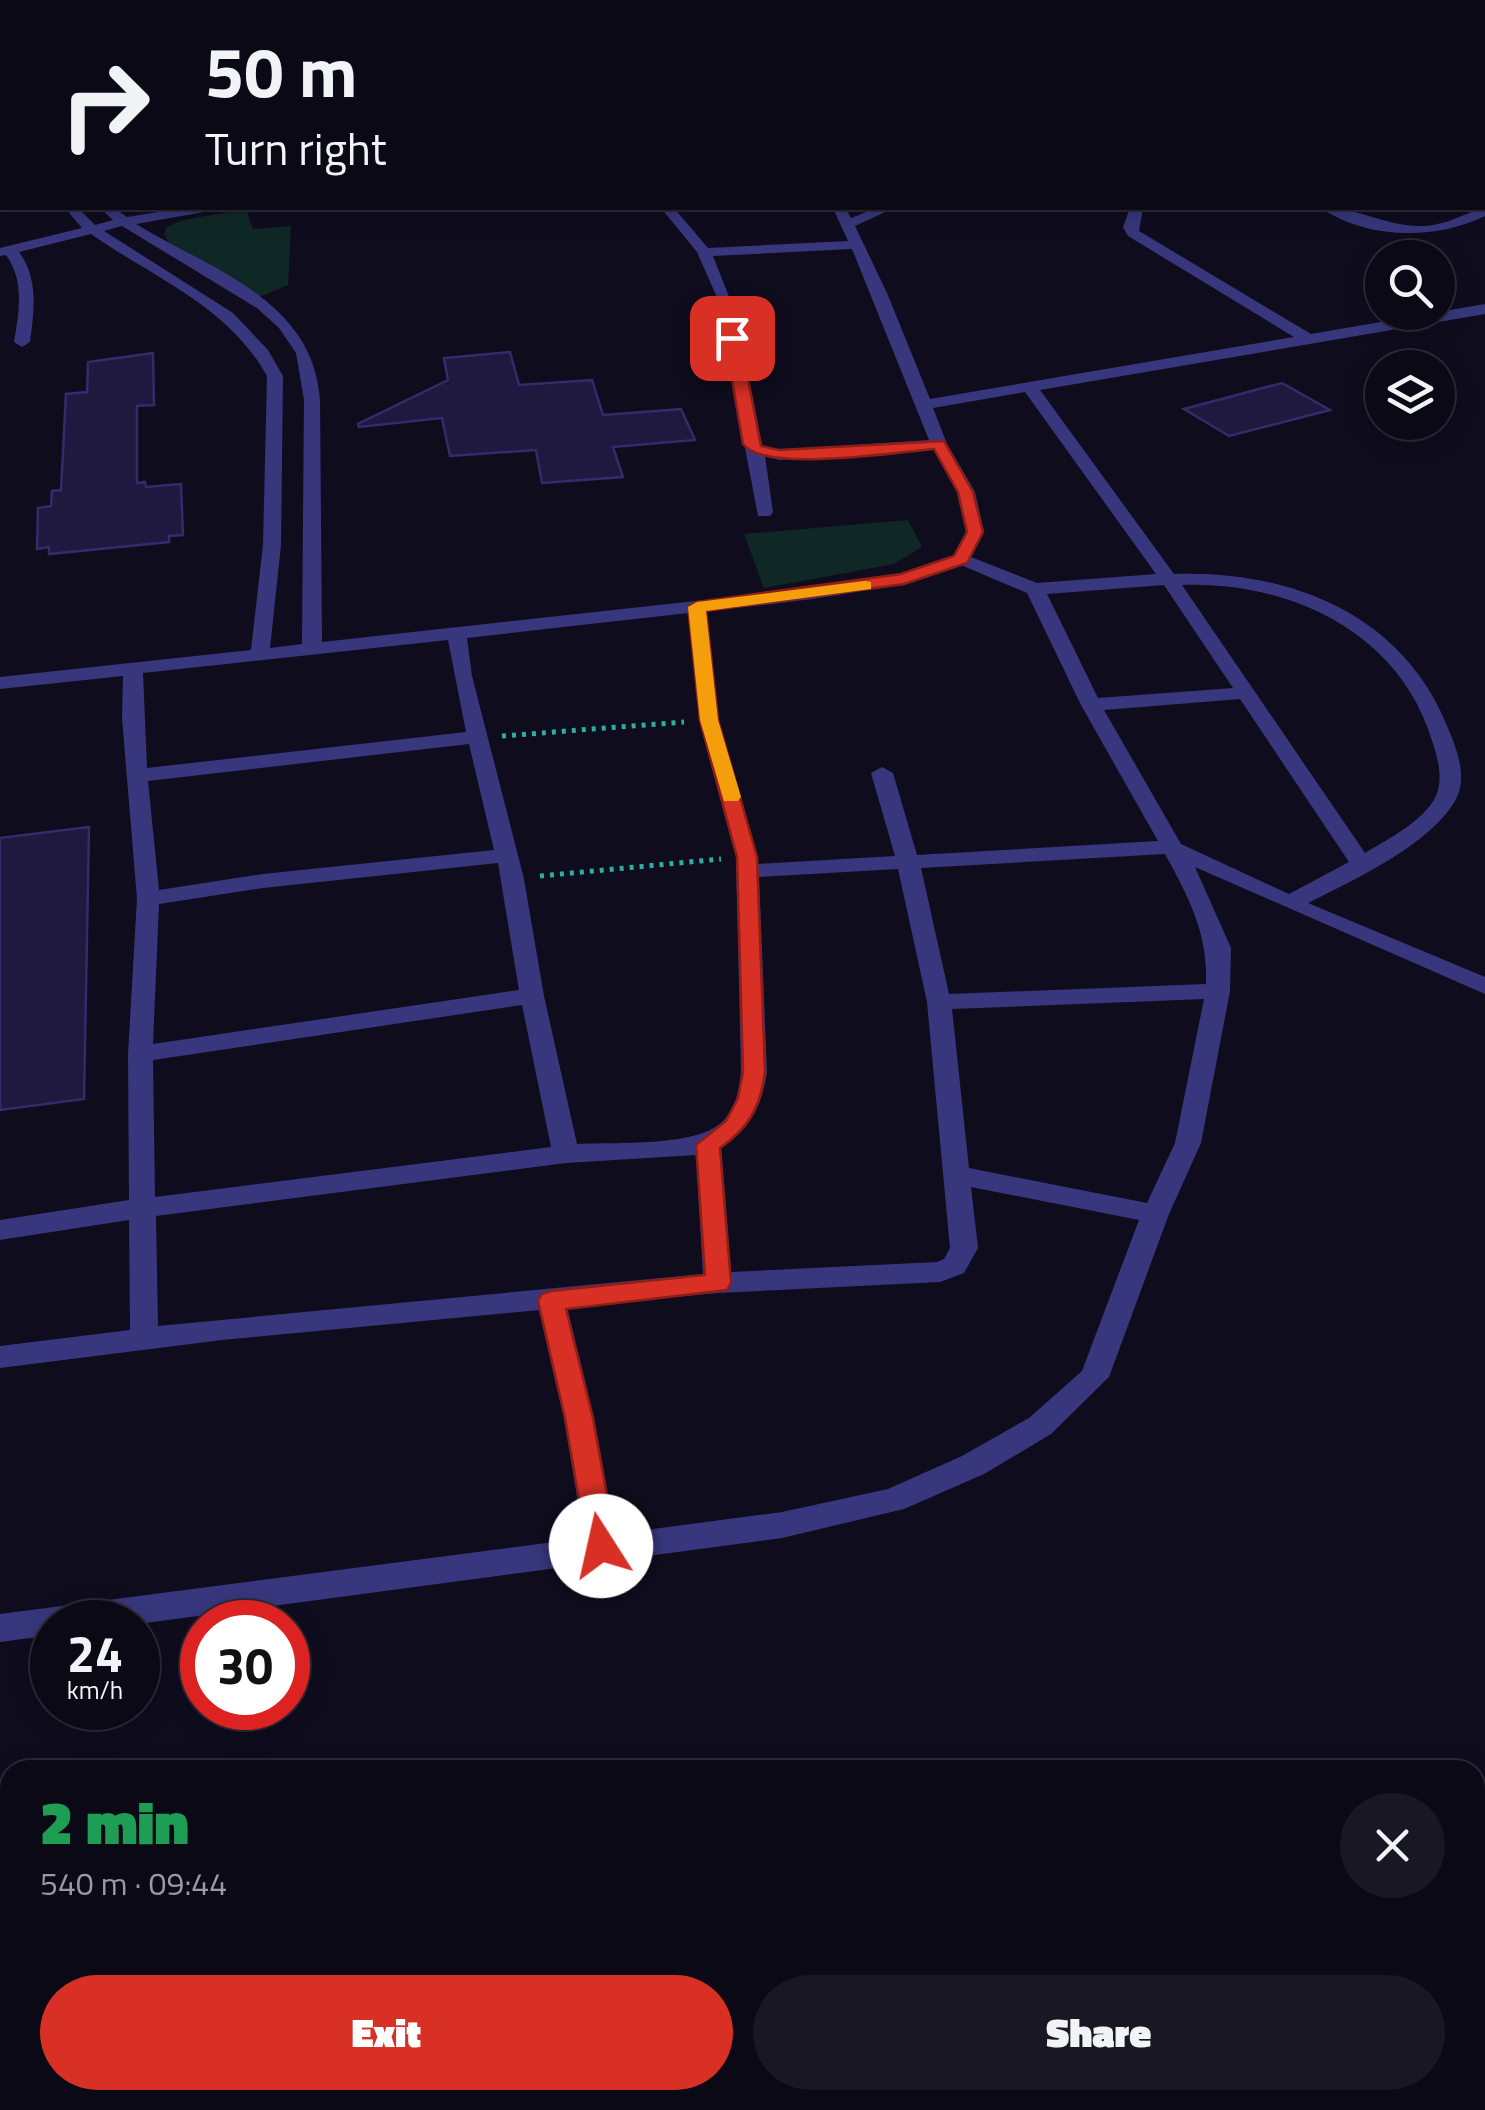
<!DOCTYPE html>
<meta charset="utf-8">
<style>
:root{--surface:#0b0916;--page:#191723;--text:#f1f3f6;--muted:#9a9aa1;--line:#2b2a35;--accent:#d93025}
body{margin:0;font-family:"Titillium Web",sans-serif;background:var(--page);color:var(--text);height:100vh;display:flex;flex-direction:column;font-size:38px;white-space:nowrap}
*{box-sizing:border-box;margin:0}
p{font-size:32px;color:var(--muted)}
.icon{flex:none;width:55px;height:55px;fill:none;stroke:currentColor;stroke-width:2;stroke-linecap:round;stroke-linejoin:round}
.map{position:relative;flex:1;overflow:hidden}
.side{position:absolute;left:0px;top:1760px;width:1485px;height:350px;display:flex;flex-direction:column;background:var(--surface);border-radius:30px 30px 0 0;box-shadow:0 5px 25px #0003,0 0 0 2px var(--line)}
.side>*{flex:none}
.hud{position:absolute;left:0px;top:0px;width:1485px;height:210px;box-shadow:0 5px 25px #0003,0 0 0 2px var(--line);background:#0b0916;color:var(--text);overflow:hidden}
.controls{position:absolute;left:1365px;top:240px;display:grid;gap:20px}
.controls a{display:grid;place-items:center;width:90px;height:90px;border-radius:50%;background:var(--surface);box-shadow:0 5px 25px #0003,0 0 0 2px var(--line);font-size:50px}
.speed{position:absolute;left:30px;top:1600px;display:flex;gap:20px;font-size:50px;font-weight:700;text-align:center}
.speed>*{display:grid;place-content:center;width:130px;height:130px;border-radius:50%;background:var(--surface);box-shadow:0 5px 25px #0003,0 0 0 2px var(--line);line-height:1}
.speed small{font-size:25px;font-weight:400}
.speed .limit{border:15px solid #d22;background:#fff;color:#111}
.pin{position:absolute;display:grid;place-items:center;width:85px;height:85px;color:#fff;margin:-42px;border-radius:20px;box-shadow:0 5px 15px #0006}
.me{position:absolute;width:110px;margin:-55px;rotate:350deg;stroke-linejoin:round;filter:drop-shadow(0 0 8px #0008)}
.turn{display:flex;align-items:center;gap:35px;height:210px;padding:0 40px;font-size:45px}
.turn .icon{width:130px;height:130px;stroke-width:2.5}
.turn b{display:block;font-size:70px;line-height:85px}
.round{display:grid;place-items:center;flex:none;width:105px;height:105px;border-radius:52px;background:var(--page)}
.head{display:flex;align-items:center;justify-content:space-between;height:170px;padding:0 40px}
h1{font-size:60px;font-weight:800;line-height:75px;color:#1e9e55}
.cta{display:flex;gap:20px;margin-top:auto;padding:20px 40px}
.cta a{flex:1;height:115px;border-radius:60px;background:var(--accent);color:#fff;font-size:40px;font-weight:800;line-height:115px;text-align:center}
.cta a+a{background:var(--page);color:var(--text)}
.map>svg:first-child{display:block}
.green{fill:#0f2826}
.building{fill:#1f183f;stroke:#362a6b;stroke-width:2.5}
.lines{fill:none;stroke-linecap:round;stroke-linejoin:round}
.path{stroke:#2eaea3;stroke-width:5;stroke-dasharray:4 6;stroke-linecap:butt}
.minor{fill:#38377d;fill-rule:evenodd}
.major{fill:#b952fe;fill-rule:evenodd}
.route{fill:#d93025;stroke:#8d1f18;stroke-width:2.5}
.slow{fill:#f59e0b}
</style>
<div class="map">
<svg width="1485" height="2110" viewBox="0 0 1485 2110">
<rect width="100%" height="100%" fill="#0f0c1e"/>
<g class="green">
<polygon points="246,209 253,229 291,226 288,285 259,297 169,243 164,234 167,227 183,220"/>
<polygon points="908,520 922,547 894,564 764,588 744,534"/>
</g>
<g class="building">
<polygon points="510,352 519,385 592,380 603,415 681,409 695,440 613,447 623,477 542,483 536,450 450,456 442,418 359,427 358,424 448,380 444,358"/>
<polygon points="153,353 154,405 137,406 137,483 145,482 146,487 181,484 183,535 169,536 169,542 49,554 49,547 37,549 38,508 51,506 52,491 61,490 66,394 87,392 88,362"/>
<polygon points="1282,383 1330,410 1229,436 1184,409"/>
<polygon points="89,827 84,1099 0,1110 0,838"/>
</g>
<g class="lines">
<g class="path">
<polyline points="502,736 684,722"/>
<polyline points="540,876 721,859"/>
</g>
<g class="minor">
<polygon points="303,0 315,0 316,2 304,2"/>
<polygon points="368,0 381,0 382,2 370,2"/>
<polygon points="654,0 666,0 667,2 655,2"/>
<polygon points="687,0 701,0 702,2 689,2"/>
<polygon points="997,0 1011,0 1012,2 999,2"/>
<rect x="1482" y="49" width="3" height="6"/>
<polygon points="0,86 2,87 2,97 0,96"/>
<polygon points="0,118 2,119 2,128 0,127"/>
<rect x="1482" y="127" width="3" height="8"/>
<path d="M1485,207V216C1436,240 1368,240 1321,208C1356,206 1388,228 1424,226C1446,225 1464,214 1485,207Z"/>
<path d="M65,208H78L95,225L113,220L100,208H114L127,217L183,208H210L204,212L136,224C211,270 313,299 320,400L322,642L823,587L900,574L954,555L966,532L957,492L934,449L779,460L765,456L773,512L770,516H758L716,295L697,252L661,208H674L708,248L848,241L833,208H845L851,218L877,208H894L855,226L887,293L930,399L1294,337L1128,236L1123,227L1130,208H1143L1139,231L1311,334L1485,304V314L1040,390L1174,574C1292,570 1406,615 1450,733C1458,753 1467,778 1456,799C1432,844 1352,881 1308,903L1485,977V994L1195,867L1231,948L1230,991L1201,1143L1169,1214L1109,1377L1051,1434L984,1474L904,1509L782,1538L138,1624L52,1622V1635L0,1642V1614L584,1538L564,1418L539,1310L222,1340L0,1368V1346L130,1330L129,1220L0,1240V1220L129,1200L128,1054L137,899L122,718L123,676L0,689V677L251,650L263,545L267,376C228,306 154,278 91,234L19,252C39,279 34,311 30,342L22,347L14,342C19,312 25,281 6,255L0,256V248L82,228ZM122,226L257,308L279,328L296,353L304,400L302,644L270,648L281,545L283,376L268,350L233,313L104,231ZM852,249L929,440L779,450L762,446L737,317L713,256ZM1025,392L1156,574L1037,583L971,557L984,532L975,492L947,444L933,408ZM961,565L1027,593L1081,705L1158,841L917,855L893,773L882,767L871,773L895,856L758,864L719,720L707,611C793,602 878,594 961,565ZM1164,585L1233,688L1098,698L1047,594ZM1182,585C1283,581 1391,627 1428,729C1435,749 1445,775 1436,796C1424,821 1388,839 1365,853ZM688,613L699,720L736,857L741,1072C739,1090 736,1109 722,1122C696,1147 615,1142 577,1144L544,996L524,879L472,676L467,638ZM448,640L466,732L147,768L143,673ZM1240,699L1349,862L1289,894L1181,844L1104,710ZM469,744L494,850L263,874L159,890L148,781ZM1165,854C1189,898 1208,933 1206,984L949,994L921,868ZM498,863L519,990L153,1044L159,904L263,888ZM898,869L927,1002L950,1248L944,1259L937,1262L731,1272L721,1148C750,1129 762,1106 767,1072L759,877ZM1204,999L1175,1143L1147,1203L969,1168L952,1009ZM522,1005L551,1147L155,1197L153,1060ZM696,1155L703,1274L158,1326L156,1216L566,1163ZM971,1187L1139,1220L1082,1371L1029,1418L962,1456L888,1489L782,1512L615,1534L594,1418L567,1307L718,1293L940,1282L964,1273L978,1248Z"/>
</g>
<rect class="major" x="0" y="47" width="2" height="6"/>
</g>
<path class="route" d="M732,334L740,338L761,446L779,450L944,441L973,492L983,532L967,563L904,584L706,611L718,720L757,857L765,1072C761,1106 749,1128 720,1148L731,1283L727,1290L566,1309L593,1418L616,1546L611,1554L601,1558L591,1554L587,1546L565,1418L538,1301L542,1294L551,1291L705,1275L696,1145L726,1121L738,1098L743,1072L737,857L700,720L688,607L697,602L901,574L954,556L967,532L958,492L934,449C896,452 764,473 743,444L725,338Z"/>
<polygon class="slow" points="865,581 871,582 871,589 706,611 718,720 741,797 738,801 724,801 700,720 688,607 697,602"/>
</svg>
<div class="controls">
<a><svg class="icon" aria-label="search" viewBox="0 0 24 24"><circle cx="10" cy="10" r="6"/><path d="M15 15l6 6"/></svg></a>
<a><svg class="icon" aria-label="layers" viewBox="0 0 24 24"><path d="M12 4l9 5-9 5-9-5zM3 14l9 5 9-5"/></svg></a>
</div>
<div class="speed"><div>24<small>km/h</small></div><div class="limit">30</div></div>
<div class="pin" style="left:732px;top:338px;background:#d93025"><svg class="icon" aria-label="arrive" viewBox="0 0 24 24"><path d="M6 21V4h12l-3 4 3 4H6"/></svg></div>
<svg class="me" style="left:601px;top:1546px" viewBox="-20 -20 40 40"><circle r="19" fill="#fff"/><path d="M0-13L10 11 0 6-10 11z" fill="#d93025"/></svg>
<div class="hud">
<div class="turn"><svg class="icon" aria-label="right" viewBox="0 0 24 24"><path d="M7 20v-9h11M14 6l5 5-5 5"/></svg><div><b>50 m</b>Turn right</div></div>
</div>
<section class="side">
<div class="head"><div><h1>2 min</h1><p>540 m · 09:44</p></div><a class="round"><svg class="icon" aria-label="close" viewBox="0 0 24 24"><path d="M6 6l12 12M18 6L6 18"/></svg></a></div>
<div class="cta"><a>Exit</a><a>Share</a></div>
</section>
</div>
